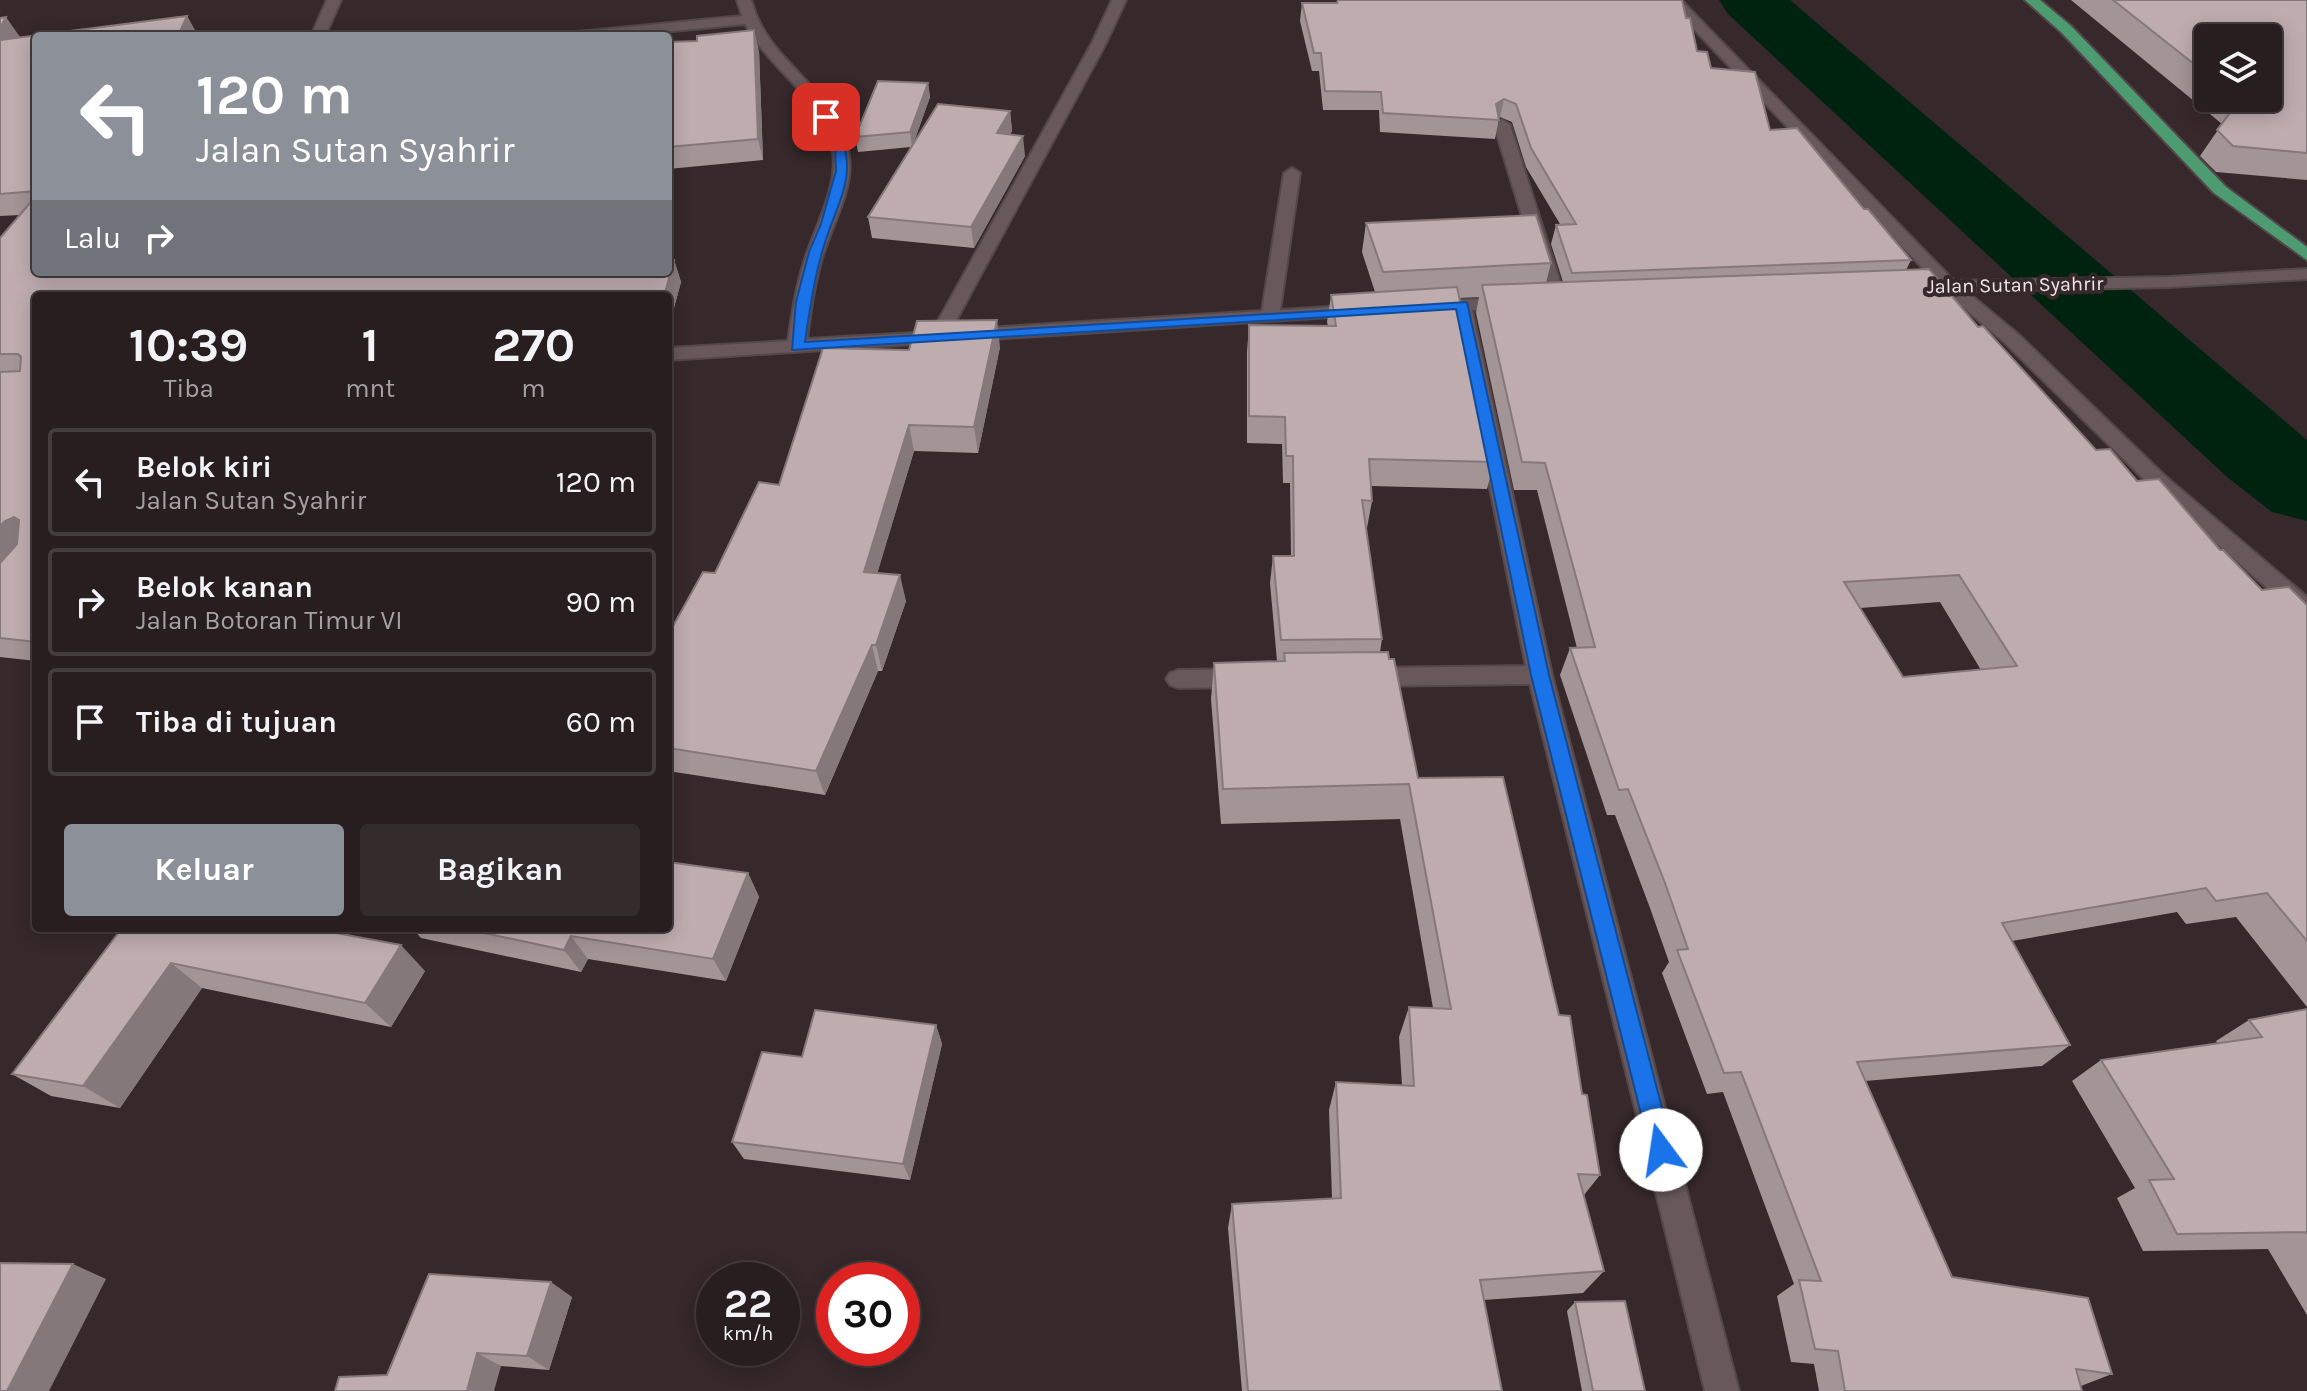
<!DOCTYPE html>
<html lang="id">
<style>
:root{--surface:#281e20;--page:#342b2d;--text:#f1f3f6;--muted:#a5a2a5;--line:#443c3e;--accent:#8c9099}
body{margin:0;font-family:Karla,sans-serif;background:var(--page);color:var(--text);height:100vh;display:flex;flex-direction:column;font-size:30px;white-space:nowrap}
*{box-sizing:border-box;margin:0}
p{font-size:26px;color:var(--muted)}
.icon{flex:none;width:44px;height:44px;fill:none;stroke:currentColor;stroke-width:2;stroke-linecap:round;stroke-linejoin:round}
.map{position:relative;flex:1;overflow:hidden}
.panel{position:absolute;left:32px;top:292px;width:640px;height:640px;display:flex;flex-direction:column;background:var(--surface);border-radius:8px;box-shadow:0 4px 20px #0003,0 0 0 2px var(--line)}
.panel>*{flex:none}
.top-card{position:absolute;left:32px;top:32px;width:640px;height:244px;border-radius:8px;box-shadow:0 4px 20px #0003,0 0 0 2px var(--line);background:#8c9099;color:#fff;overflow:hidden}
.fabs{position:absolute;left:2194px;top:24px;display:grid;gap:16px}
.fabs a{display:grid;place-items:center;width:88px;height:88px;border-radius:8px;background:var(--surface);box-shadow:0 4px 20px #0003,0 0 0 2px var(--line);font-size:40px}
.speed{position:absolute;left:696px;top:1262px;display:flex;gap:16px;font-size:40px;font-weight:700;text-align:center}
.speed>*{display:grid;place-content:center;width:104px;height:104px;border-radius:50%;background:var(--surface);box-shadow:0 4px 20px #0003,0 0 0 2px var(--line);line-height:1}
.speed small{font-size:20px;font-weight:400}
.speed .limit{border:12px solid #d22;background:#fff;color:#111}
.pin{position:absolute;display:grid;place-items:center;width:68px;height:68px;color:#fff;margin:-34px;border-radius:16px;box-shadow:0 4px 12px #0006}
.me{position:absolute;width:88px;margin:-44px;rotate:346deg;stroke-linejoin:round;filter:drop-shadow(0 0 6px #0008)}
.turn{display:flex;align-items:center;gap:28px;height:168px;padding:0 32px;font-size:36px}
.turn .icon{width:104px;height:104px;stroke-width:2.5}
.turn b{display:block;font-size:56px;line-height:68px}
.then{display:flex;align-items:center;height:76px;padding:0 32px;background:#0003;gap:16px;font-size:30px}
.eta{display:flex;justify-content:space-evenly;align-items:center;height:136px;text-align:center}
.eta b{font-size:48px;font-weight:700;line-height:56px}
.action{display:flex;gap:16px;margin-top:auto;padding:16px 32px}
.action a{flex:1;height:92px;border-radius:8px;background:var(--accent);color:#fff;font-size:32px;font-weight:700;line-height:92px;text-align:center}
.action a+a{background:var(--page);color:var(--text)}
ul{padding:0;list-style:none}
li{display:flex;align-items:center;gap:24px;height:108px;margin:0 16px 12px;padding:0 16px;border:4px solid var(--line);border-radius:8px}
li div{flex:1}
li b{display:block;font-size:30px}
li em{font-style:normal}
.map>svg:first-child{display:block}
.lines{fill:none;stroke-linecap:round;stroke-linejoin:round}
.river{fill:#00230f;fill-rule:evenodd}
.minor-casing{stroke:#53474a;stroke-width:4}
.major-casing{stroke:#53474a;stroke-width:4}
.minor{fill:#68585b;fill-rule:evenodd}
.major{fill:#4d9c71;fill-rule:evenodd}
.wall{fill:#a39496;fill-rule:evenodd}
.shaded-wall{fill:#85787a}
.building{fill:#beacaf;stroke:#85787a;stroke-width:2;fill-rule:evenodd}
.route{fill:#1a73e8;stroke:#114b97;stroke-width:2}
.labels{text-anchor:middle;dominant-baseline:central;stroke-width:8;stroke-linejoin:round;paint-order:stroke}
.far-street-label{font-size:20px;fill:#eee5e6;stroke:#36282b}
</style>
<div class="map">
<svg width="2307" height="1391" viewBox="0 0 2307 1391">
<rect width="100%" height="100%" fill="#36282b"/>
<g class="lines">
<polygon class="river" points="1719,0 1790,0 2307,440 2307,521 2272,512 2227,477 1728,14"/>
<defs>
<g id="minor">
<polygon points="327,0 341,0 325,36 311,36"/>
<path d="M737,0H751C765,50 800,67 828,107C871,168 840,200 821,261C814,287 810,313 807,339L932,332L1092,43L1112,0H1126L1106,43L951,330L1262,311L1284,173L1292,168L1300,173L1280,310L1361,305L1370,310L1361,315L668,360V348L788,341C792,314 796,287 804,262C818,217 849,172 825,126C805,87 766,63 745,24L622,36H571L578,32L742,16Z"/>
<polygon points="1666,0 1681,0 1954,281 2169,277 2307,269 2307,279 2169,287 1966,291 2018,334 2165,476 2307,597 2307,618 2299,616 2151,486 2004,342 1945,292 1908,291 1905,287 1908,283 1935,281"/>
<polygon points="1502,120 1510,125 1566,301 1563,305 1557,306 1548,301 1494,125"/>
<polygon points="1509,298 1518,303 1515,307 1472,310 1552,675 1739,1391 1705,1391 1530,684 1367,686 1359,683 1355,677 1359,671 1367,668 1526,666 1454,311 1430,311 1421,306 1430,301"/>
<polygon points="1246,669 1254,672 1258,678 1254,684 1246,687 1178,688 1170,685 1166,679 1170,673 1178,670"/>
</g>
<polygon id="major" points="2025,0 2040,0 2071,26 2226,187 2307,247 2307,260 2214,193 2061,32"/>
</defs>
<use href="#minor" class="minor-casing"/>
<use href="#major" class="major-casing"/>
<use href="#minor" class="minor"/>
<use href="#major" class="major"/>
</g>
<g class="wall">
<path d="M2071,0H2307V180L2216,172L2200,156L2222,124ZM2208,38L2268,98H2208Z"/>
<path d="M1302,3L1686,18L1697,51L1711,68L1770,130L1864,209L1911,260L1906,270L1978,327L2096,450L2137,481L2220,550L2262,590L2307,605V1007L2236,917L2186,924L2177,912L2012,941L2070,1045L2042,1066L1865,1081L1952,1277L2112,1374L2081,1386L2082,1391H1819L1814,1364L1791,1362L1777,1296L1794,1284L1723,1092L1707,1094L1662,973L1669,962L1650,908L1615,815H1607L1560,675L1570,648H1577L1537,490H1514L1476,313L1479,297L1459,298L1494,462L1487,489L1371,486L1372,501L1367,528H1366L1382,639L1380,652L1418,778L1559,1015L1582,1094L1600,1175L1584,1195L1604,1271L1583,1293L1484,1300L1502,1391H1242L1228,1228L1232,1204L1332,1198L1329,1110L1336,1082L1402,1085L1399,1037L1409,1007L1433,1008L1400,819L1221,824L1211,699L1214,663L1277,661L1270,583L1273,556H1291L1290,483H1283L1282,444L1247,443V352L1249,325L1328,326L1327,322L1331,295L1375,292L1362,252L1366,223L1551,263L1546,283L1563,282L1551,244L1556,225L1560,224L1526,167L1512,122L1500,117L1499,118L1495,139L1380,132L1379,110H1323L1319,71H1312L1300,21ZM1940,602L1981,670L1903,677L1860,608Z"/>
<polygon points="187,16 198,36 36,36 36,272 668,272 674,260 681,282 668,330 668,296 36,296 36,661 0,657 0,238 20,215 0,216 0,18 20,37"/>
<polygon points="668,42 759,51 763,160 668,169"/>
<polygon points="928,83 930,97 914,142 1010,111 1012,131 1010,134 1025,156 974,248 872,238 868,217 911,147 858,152 855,137"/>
<polygon points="1000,347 978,453 914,451 877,573 906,601 882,671 878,671 825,795 668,771 668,635 779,485 909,350"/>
<polygon points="685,865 748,873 759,897 726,981 588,959 581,972 421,938 412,928 668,928"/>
<polygon points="122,928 425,971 391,1027 202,988 120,1108 51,1096 12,1074"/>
<polygon points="2307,1009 2307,1315 2268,1249 2143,1251 2117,1198 2135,1188 2072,1081 2101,1060 2218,1044 2216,1041 2249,1020"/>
<polygon points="936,1025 942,1044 910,1180 744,1159 732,1142 802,1057"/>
<polygon points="572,1297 549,1370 501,1366 387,1375"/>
<polygon points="1575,1302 1645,1391 1582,1391 1567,1311"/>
</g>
<g class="shaded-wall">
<polygon points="187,16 198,36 178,36"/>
<polygon points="6,17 20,37 0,51 0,28"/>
<polygon points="754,30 759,51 763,160 758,139"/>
<polygon points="928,83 930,97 912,147 910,132"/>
<polygon points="1504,99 1500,117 1497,120 1496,104"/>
<polygon points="1010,111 1012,131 999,153 997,133"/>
<polygon points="1023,136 1025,156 974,248 971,227"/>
<polygon points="674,260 681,282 668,330 668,296 664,296"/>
<polygon points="175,272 198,272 189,296 173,276"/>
<polygon points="997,320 1000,347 978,453 974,427"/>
<polygon points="909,425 914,451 870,598 864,572"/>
<polygon points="14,517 35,539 0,572 0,526 5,521"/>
<polygon points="900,575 906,601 882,671 876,645"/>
<polygon points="872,645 878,671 825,795 816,771"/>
<polygon points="748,873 759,897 726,981 713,959"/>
<polygon points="571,936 588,959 581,972 564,950"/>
<polygon points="401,945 425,971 391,1027 365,1003"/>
<polygon points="171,963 202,988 120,1108 83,1086"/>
<polygon points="936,1025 942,1044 910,1180 903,1164"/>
<polygon points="73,1264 106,1279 49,1391 7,1391"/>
<polygon points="551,1282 572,1297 549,1370 527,1356"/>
<polygon points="477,1353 501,1366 494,1391 467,1391"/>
</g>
<g class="building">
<polygon points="1338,0 1682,0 1686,18 1690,18 1697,51 1707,52 1711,68 1755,72 1770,130 1797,128 1864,209 1868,209 1911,260 1572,273 1556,225 1576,224 1531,148 1516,104 1504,99 1496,104 1499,120 1383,113 1381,92 1325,91 1321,53 1314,53 1302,3 1337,3"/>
<polygon points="2113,0 2307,0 2307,153 2233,146 2217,130 2240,100 2238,98 2268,98 2268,38 2208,38 2208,75"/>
<polygon points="187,16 178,36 36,36 36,191 0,194 0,40"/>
<polygon points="6,17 0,28 0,18"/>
<polygon points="754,30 758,139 668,147 668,42 697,41 697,36"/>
<polygon points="878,81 928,83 910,132 855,137"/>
<polygon points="938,104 1010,111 997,133 1023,136 971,227 868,217"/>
<polygon points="36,196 36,272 175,272 173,276 196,275 198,272 668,272 668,260 674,260 664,296 36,296 36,642 0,638 0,563 17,544 19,520 14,517 5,521 0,526 0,372 20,371 21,357 18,354 0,354 0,238"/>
<polygon points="1536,215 1551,263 1383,272 1366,223"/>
<path d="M1929,269L1978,327L1983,326L2096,450L2110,449L2137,481L2159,479L2220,550H2223L2262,590L2289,587L2307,605V941L2267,893L2216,901L2206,888L2002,923L2070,1045L1857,1062L1952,1277L2088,1298L2112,1374L2076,1369L2082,1391H1845L1838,1351L1815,1349L1799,1280L1821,1281L1741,1072L1724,1073L1677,950L1688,949L1665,883L1628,789L1619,790L1570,648L1595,647L1545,463L1522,462L1482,285ZM1959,575L2017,666L1903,677L1844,582Z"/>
<polygon points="1457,287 1494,462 1369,459 1372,501 1362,500 1382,639 1281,640 1273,556 1294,556 1293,456 1286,456 1285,417 1249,416 1249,325 1336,326 1331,295"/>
<polygon points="997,320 974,427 909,425 864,572 900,575 876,645 872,645 816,771 668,748 668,635 703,572 715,573 759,482 779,485 823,348 909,350 917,321"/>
<polygon points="1388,652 1389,659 1394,659 1418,778 1503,777 1559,1015 1570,1016 1582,1094 1587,1095 1600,1175 1578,1174 1604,1271 1480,1280 1502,1391 1248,1391 1232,1204 1341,1198 1336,1082 1414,1086 1409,1007 1451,1009 1409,784 1223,789 1214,663 1285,661 1284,653"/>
<polygon points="668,862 748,873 713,959 571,936 564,950 461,928 668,928"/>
<polygon points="122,928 309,928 401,945 365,1003 171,963 83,1086 12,1074"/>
<polygon points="2307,1009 2307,1234 2306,1232 2177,1234 2149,1180 2174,1179 2101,1060 2262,1037 2249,1020"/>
<polygon points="815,1010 936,1025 903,1164 732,1142 762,1052 802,1057"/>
<polygon points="0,1263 73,1264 7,1391 0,1391"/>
<polygon points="429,1274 551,1282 527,1356 477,1353 467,1391 335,1391 339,1377 387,1375"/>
<polygon points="1625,1301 1645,1391 1593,1391 1575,1302"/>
</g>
<path class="route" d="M822,114H830C866,174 836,198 821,256C813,284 809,313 805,342L1467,302L1549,675L1673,1150L1669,1158L1661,1161L1653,1158L1650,1150L1531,675L1456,309L792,350L796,302L809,252L821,224L836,171L835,145L820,117Z"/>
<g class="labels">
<g class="far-street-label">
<text transform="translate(2015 285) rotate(-1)">Jalan Sutan Syahrir</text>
</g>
</g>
</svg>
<div class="fabs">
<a><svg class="icon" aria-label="layers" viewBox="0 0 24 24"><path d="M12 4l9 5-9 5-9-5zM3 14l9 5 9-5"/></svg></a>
</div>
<div class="speed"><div>22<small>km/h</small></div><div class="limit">30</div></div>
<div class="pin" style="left:826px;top:117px;background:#d93025"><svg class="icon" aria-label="arrive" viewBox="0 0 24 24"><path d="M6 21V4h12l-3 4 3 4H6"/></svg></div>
<svg class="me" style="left:1661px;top:1150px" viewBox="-20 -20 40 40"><circle r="19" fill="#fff"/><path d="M0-13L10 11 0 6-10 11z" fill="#1a73e8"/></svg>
<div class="top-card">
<div class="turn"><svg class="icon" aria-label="left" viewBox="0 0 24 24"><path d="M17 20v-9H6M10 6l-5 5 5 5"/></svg><div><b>120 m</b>Jalan Sutan Syahrir</div></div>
<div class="then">Lalu<svg class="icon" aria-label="right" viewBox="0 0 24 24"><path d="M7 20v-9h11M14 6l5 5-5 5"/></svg></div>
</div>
<section class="panel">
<div class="eta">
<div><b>10:39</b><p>Tiba</p></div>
<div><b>1</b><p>mnt</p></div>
<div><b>270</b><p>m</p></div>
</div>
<ul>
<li><svg class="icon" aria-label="left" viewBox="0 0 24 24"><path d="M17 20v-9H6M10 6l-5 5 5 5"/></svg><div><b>Belok kiri</b><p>Jalan Sutan Syahrir</p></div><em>120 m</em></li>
<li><svg class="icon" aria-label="right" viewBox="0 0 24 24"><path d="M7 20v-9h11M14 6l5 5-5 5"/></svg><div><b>Belok kanan</b><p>Jalan Botoran Timur VI</p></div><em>90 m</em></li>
<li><svg class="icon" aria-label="arrive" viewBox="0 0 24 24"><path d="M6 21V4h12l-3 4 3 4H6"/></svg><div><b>Tiba di tujuan</b></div><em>60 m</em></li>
</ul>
<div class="action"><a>Keluar</a><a>Bagikan</a></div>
</section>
</div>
